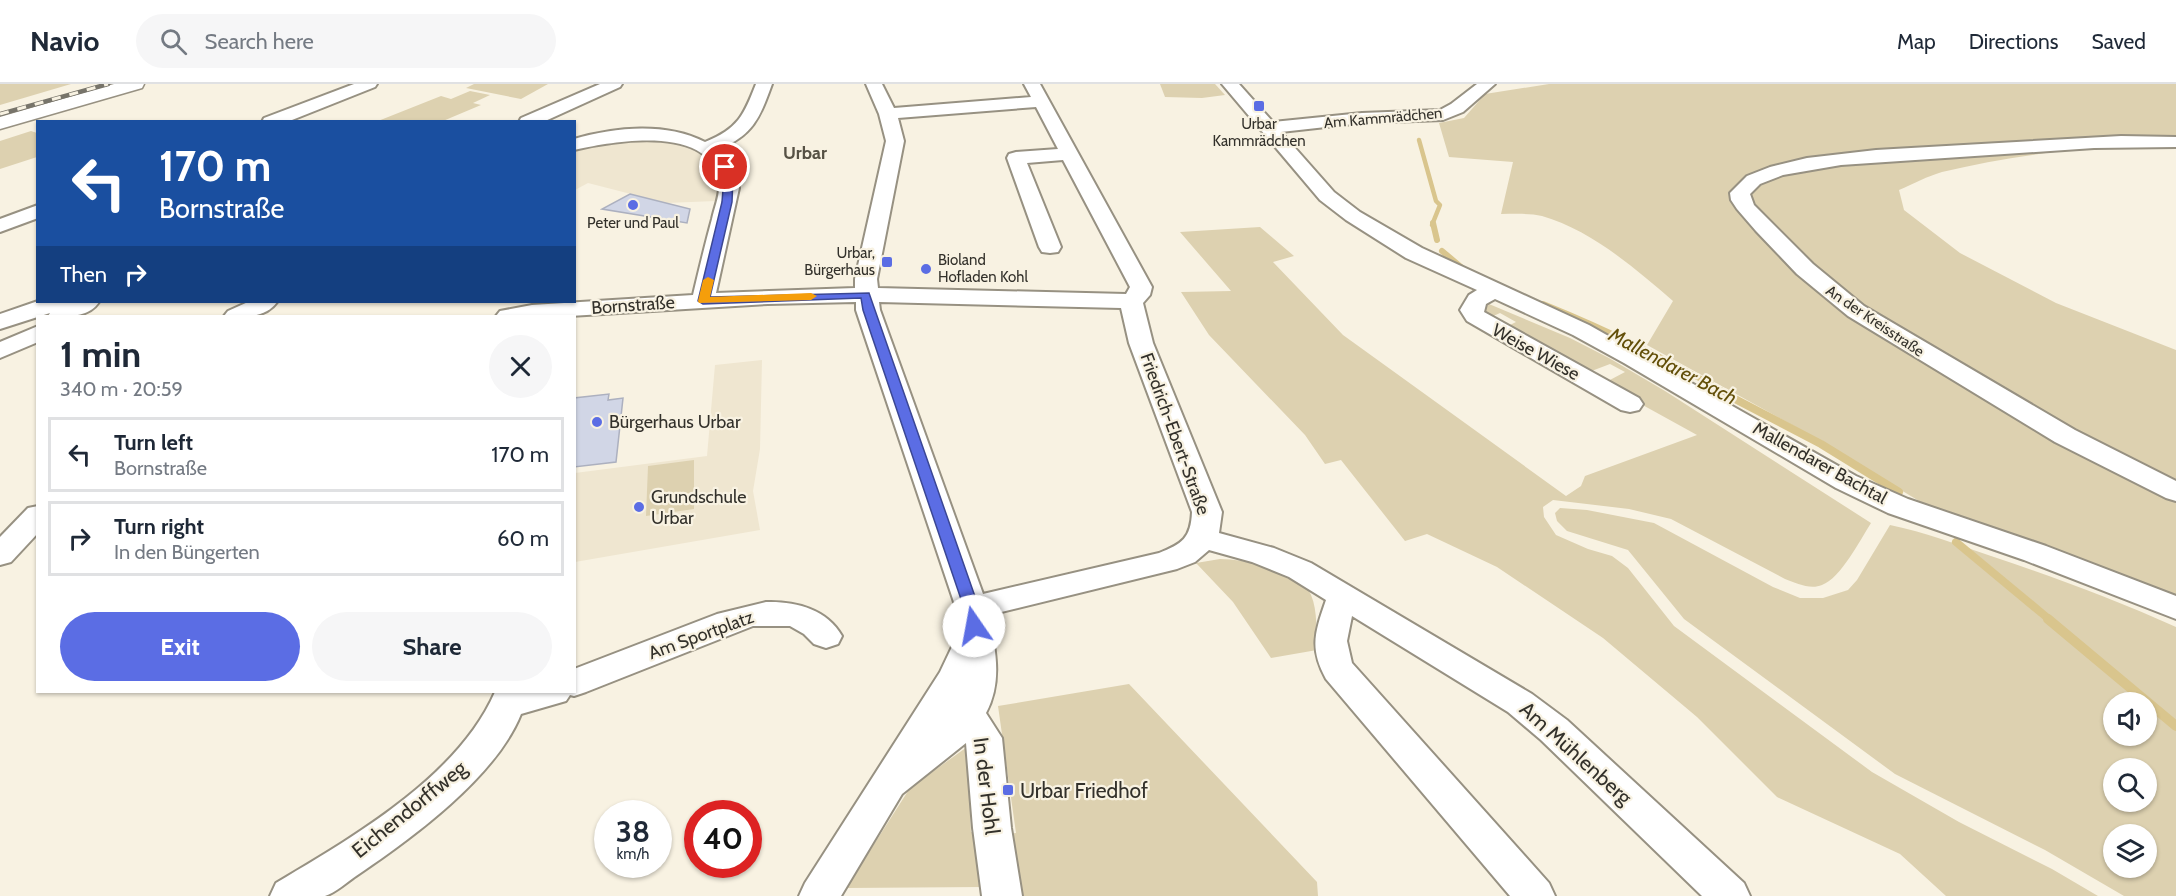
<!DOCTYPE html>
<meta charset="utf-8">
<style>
:root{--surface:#fff;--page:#f6f6f7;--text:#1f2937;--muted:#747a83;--line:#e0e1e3;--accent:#5b6de4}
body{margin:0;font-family:Cabin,sans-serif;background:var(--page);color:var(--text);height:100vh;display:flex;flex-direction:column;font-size:22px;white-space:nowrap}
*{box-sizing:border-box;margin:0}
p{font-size:20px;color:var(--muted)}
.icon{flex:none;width:33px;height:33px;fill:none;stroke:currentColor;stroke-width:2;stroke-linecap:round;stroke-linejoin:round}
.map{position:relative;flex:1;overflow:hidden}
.panel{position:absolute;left:36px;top:231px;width:540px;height:378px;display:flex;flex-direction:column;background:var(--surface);border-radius:0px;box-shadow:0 2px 4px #0004}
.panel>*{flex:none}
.top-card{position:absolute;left:36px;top:36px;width:540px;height:183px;border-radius:0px;box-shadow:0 2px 4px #0004;background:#1a4fa0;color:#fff;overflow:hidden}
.controls{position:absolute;left:2103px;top:608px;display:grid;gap:12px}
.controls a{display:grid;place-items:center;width:54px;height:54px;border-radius:50%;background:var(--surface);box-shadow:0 2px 4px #0004;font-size:30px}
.speed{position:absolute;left:594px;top:716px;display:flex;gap:12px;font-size:30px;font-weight:700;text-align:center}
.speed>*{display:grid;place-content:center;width:78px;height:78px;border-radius:50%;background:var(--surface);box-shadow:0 2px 4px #0004;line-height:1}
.speed small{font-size:15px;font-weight:400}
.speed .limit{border:9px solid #d22;background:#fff;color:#111}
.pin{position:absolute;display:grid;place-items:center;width:51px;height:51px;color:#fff;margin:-26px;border:3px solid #fff;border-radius:50%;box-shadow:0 2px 6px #0007}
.me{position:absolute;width:66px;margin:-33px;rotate:348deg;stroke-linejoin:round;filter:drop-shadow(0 0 4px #0008)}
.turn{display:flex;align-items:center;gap:21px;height:126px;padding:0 24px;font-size:27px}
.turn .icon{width:78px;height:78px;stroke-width:2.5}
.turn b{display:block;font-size:42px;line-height:51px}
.then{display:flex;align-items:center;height:57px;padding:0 24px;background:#0003;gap:12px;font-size:22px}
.round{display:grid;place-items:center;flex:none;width:63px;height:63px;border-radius:32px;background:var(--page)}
.head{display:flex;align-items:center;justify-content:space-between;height:102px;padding:0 24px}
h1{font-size:36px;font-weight:800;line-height:45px}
.button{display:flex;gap:12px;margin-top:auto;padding:12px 24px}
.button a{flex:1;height:69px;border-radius:36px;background:var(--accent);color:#fff;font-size:24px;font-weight:800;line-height:69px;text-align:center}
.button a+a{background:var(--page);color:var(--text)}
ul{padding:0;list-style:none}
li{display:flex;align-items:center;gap:18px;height:75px;margin:0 12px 9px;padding:0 12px;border:3px solid var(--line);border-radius:0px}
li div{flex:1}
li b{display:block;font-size:22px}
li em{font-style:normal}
header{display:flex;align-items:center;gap:36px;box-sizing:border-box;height:84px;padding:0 30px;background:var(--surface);border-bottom:2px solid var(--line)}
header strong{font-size:28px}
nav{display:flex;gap:33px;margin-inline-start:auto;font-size:21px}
.search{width:420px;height:54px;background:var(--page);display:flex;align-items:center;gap:15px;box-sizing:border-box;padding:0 21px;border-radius:33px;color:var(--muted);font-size:22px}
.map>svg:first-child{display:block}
.built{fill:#efe6d0}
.green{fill:#ddd1b0;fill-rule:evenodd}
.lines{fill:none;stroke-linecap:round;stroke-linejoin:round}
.stream-far3{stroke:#d9c58d;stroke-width:4.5}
.stream-far2{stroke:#d9c58d;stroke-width:6}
.stream-far1{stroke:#d9c58d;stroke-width:8}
.stream{stroke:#d9c58d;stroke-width:10}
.building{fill:#d1d6e6;stroke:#acb0bf;stroke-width:1.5}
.minor-casing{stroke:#979182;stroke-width:4}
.major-casing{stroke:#979182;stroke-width:3}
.minor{fill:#fff;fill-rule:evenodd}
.major{fill:#fff;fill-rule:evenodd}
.rail-casing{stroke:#77746a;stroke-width:4.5}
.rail{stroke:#f8f2e2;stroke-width:3;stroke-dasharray:9;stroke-linecap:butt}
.route{fill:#5b6de4;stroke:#3b4794;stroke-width:1.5}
.slow{fill:#f59e0b}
.poi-dot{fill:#5b6de4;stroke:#f8f2e2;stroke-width:2}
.labels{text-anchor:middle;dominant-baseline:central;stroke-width:4.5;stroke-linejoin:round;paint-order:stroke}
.far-street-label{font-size:15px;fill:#33312b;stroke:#f8f2e2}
.far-poi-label{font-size:15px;fill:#33312b;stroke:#f8f2e2}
.far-quarter-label{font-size:18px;font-weight:bold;fill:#565144;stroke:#f8f2e2}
.street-label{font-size:18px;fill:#33312b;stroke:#f8f2e2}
.poi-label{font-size:18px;fill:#33312b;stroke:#f8f2e2;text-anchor:start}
.water-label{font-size:20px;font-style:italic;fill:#634f09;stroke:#f8f2e2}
.near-street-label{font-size:21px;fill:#33312b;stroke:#f8f2e2}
.near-poi-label{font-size:21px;fill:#33312b;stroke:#f8f2e2;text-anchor:start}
</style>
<header>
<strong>Navio</strong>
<div class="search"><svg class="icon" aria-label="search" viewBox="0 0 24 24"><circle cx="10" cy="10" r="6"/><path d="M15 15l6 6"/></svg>Search here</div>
<nav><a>Map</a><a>Directions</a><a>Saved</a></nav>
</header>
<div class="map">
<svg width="2176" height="812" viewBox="0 0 2176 812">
<rect width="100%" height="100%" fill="#f8f2e2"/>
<g class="built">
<polygon points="601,55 663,57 689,63 700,69 714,84 719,97 716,117 666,119 588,99 575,106 574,65"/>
<polygon points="762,276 760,365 753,407 760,446 575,478 575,389 707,372 715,281"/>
</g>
<g class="green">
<polygon points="0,0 71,0 0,21"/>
<polygon points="474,0 548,0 521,15 466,4"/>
<polygon points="1160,0 1215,0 1225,11 1202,14 1165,13"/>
<path d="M1549,0H2176V64C2098,60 2018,70 1942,88C1928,92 1913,100 1899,106L1904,126L1960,169L2056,219L2176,266V515L1939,429L1803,347L1647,261L1673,217C1636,185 1591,146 1542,132C1530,129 1514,130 1501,130L1513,78L1449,73L1439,39L1464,34L1485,10Z"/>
<polygon points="470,7 490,11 473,19 481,21 443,37 378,37 441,12 451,15"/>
<polygon points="31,47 37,49 37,73 0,85 0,57"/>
<path d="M1260,143L1294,172L1273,178L1343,251L1566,412L1581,402L1585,392L1697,351L1610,303L1608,297L1625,288L1610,280L1589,288L1506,243L1516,238L1500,229L1489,234L1483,229L1485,222L1489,220L1570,254L1609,274L1665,307L1871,439C1860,456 1841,494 1822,501C1810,506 1796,499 1785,495L1671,435L1629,425L1553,416L1543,423L1544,433L1556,451L1588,465L1612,472L1628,484L1674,542L1872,688L1959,738L2052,785L2098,812H1946L1900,770L1777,713L1697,633L1603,554L1497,483L1427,450L1405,457L1341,376L1325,380L1305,351L1209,251L1181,208L1231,207L1180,148Z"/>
<polygon points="694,376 694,425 646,432 648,382"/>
<path d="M1560,424L1587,426L1654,439L1773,503L1800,514H1823L1848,506L1857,496L1890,441C1925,448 1958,461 1991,472C2054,493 2116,516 2176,543V812H2124L2045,766L1895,690L1684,535L1628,466L1567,447L1557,437L1555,429ZM2114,618H2146V651H2114ZM2114,684H2146V717H2114ZM2114,750H2146V783H2114Z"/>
<path d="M1220,475C1243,475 1302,487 1311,511C1318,527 1316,549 1317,566L1271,574L1233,518L1196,479Z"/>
<polygon points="1129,600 1317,798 1318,812 1019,812 1006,750 1016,749 998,622"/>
<polygon points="967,663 973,729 970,730 971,748 975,748 982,803 846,804 910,704"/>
</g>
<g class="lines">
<polyline class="stream-far3" points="1419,56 1436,117 1440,121 1432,141"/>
<g class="stream-far2">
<polyline points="1433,139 1437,156"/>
<polyline points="1442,167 1461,183"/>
<path d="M1543,220C1610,247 1675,279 1738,316"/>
</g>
<g class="stream-far1">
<polyline points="1735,315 1821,360 1899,408"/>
<polyline points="1956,458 2050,536"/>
</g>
<polyline class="stream" points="2048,535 2176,642"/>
</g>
<g class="building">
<polygon points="630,110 690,125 687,139 602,125"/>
<polygon points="609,310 608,316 623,314 616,378 574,383 574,314"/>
</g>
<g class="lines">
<defs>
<g id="minor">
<polygon points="354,0 377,0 375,3 287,38 262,38 264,34"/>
<polygon points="600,0 622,0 620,3 543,38 519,38 521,34"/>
<path d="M756,0H772C760,33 753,52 718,65L733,83L739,104L716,209L855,204V195L886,57L879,30L866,0H882L894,24L1031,13L1024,0H1040L1152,203L1150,211L1143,219L1153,259L1222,428L1219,449L1274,464L1311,479L1532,610L1567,636L1744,799L1750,812H1702L1541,656L1508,628L1352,532L1347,557L1352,579L1549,799L1555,812H1510L1326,595C1309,564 1315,548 1326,516L1289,493L1252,478L1209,466L1195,478L1177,485L989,531C995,565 1003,597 986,629L1002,654L1011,744L1022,812H982L973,744L966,659L902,710L841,812H799L805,799L940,588L959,548L956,524L856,226V218L768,220L570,232H496L500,227L532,221L693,211C699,186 705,160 712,135C714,125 719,113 719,104C718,38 613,57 574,66V55C615,43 666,38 705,58C738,45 744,31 756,0ZM1036,23L1058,65L1016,68L1009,70L1007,74L1039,163L1042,168L1050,169L1058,168L1061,163L1027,79L1063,76L1130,203L1126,210L878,204L877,195L904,57L898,34ZM879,218L1121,224L1129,259L1192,428C1191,454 1182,460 1159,469L983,510L880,226Z"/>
<polygon points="1222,0 1239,0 1273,38 1362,29 1440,26 1451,20 1477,0 1495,0 1463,28 1443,36 1362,39 1281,48 1334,108 1360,128 1422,164 1589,241 1856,392 1908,415 2046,462 2176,512 2176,535 2024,476 1888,429 1836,404 1624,279 1573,251 1495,215 1486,220 1484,228 1639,314 1643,320 1639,326 1630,328 1621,326 1467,237 1460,226 1469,211 1477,206 1406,174 1346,136 1320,116"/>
<polygon points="2121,52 2176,53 2176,63 2094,64 1841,81 1783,91 1760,100 1750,110 1754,121 1813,180 1864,222 2075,346 2176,397 2176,417 2166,414 2055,358 1848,232 1797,190 1756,147 1737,125 1731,116 1730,109 1747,92 1770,83 1807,74 1876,66"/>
<polygon points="38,121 38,134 0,148 0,135"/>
<path d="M38,217L99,218C88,235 65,232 48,232L50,229L0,245V230Z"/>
<path d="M248,218H277C266,234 241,234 224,232L228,227Z"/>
<polygon points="38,242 38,258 0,274 0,258"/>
<polygon points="38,422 38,449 11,478 0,481 0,453 28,424"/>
<path d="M766,518C795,517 827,525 842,552L838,560L826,564L814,560L804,550L790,542H753L586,608L574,612L570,611L566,617L521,630C496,693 411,755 356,792C347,798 335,809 325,812C311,812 284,812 270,812L276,799C353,753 458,693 495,608H574V585L717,530Z"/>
</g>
<polygon id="major" points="114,0 144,0 142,4 0,45 0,33"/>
</defs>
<use href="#minor" class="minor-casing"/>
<use href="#major" class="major-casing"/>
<use href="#minor" class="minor"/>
<use href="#major" class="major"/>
<defs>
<polyline id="rail" points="0,30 108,0"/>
</defs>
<use href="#rail" class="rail-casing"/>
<use href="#rail" class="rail"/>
</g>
<polygon class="route" points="721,81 728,81 733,93 732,118 710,213 869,209 979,524 982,542 980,546 969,546 964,524 863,226 861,214 703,220 698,217 722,118 724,93"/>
<polygon class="slow" points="708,193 714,196 710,213 811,209 817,212 811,216 699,219 698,217 703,196"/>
<g class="poi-dot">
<rect x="1253" y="16" width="12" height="12" rx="3"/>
<circle cx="633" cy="121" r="6"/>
<rect x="881" y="172" width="12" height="12" rx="3"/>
<circle cx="926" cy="185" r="6"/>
<circle cx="597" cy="338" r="6"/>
<circle cx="639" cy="423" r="6"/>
<rect x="1002" y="700" width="12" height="12" rx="3"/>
</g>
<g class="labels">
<g class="far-street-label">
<text transform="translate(1383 34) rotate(-5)">Am Kammrädchen</text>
<text transform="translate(1875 237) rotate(34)">An der Kreisstraße</text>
</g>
<g class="far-poi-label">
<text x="1259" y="40">Urbar<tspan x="1259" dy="17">Kammrädchen</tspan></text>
<text x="633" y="139">Peter und Paul</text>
<text x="875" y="169" text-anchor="end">Urbar,<tspan x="875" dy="17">Bürgerhaus</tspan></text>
<text x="938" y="176" text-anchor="start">Bioland<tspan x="938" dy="17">Hofladen Kohl</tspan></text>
</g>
<g class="far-quarter-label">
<text x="805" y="69">Urbar</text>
</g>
<g class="street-label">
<text transform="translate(633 221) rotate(-4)">Bornstraße</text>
<text transform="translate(1536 268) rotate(29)">Weise Wiese</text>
<text transform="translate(1175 350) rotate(70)">Friedrich-Ebert-Straße</text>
<text transform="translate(1820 379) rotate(29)">Mallendarer Bachtal</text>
<text transform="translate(701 551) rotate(-20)">Am Sportplatz</text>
</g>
<g class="poi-label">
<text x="609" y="338">Bürgerhaus Urbar</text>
<text x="651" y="413">Grundschule<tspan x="651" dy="21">Urbar</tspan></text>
</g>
<g class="water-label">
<text transform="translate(1673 282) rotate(28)">Mallendarer Bach</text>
</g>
<g class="near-street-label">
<text transform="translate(1576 669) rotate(42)">Am Mühlenberg</text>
<text transform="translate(987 702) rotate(83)">In der Hohl</text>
<text transform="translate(409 725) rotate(-39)">Eichendorffweg</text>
</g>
<g class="near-poi-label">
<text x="1020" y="706">Urbar Friedhof</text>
</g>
</g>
</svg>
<div class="controls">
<a><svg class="icon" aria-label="sound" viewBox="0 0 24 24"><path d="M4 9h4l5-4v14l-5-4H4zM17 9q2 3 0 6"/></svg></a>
<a><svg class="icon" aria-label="search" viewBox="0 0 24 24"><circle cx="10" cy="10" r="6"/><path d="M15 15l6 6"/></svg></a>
<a><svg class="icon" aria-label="layers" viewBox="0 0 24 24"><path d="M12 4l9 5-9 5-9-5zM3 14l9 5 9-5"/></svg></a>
</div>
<div class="speed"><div>38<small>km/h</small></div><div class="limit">40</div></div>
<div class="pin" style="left:725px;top:83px;background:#d93025"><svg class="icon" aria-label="arrive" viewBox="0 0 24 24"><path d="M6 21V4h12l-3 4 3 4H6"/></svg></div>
<svg class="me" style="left:974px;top:542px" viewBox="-20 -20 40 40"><circle r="19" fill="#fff"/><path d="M0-13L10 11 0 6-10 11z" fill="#5b6de4"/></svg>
<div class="top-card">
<div class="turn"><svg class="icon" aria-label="left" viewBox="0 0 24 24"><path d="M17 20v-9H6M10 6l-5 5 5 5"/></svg><div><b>170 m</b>Bornstraße</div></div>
<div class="then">Then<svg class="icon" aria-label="right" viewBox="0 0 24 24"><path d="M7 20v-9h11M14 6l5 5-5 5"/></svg></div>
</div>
<section class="panel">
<div class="head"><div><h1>1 min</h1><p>340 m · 20:59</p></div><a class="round"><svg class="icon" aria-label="close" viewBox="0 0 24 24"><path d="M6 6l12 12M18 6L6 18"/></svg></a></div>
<ul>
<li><svg class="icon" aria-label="left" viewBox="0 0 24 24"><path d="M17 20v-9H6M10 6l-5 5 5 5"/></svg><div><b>Turn left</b><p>Bornstraße</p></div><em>170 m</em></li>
<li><svg class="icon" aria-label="right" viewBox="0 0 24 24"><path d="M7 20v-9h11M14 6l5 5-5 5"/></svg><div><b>Turn right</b><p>In den Büngerten</p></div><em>60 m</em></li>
</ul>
<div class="button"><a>Exit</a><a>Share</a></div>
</section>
</div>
